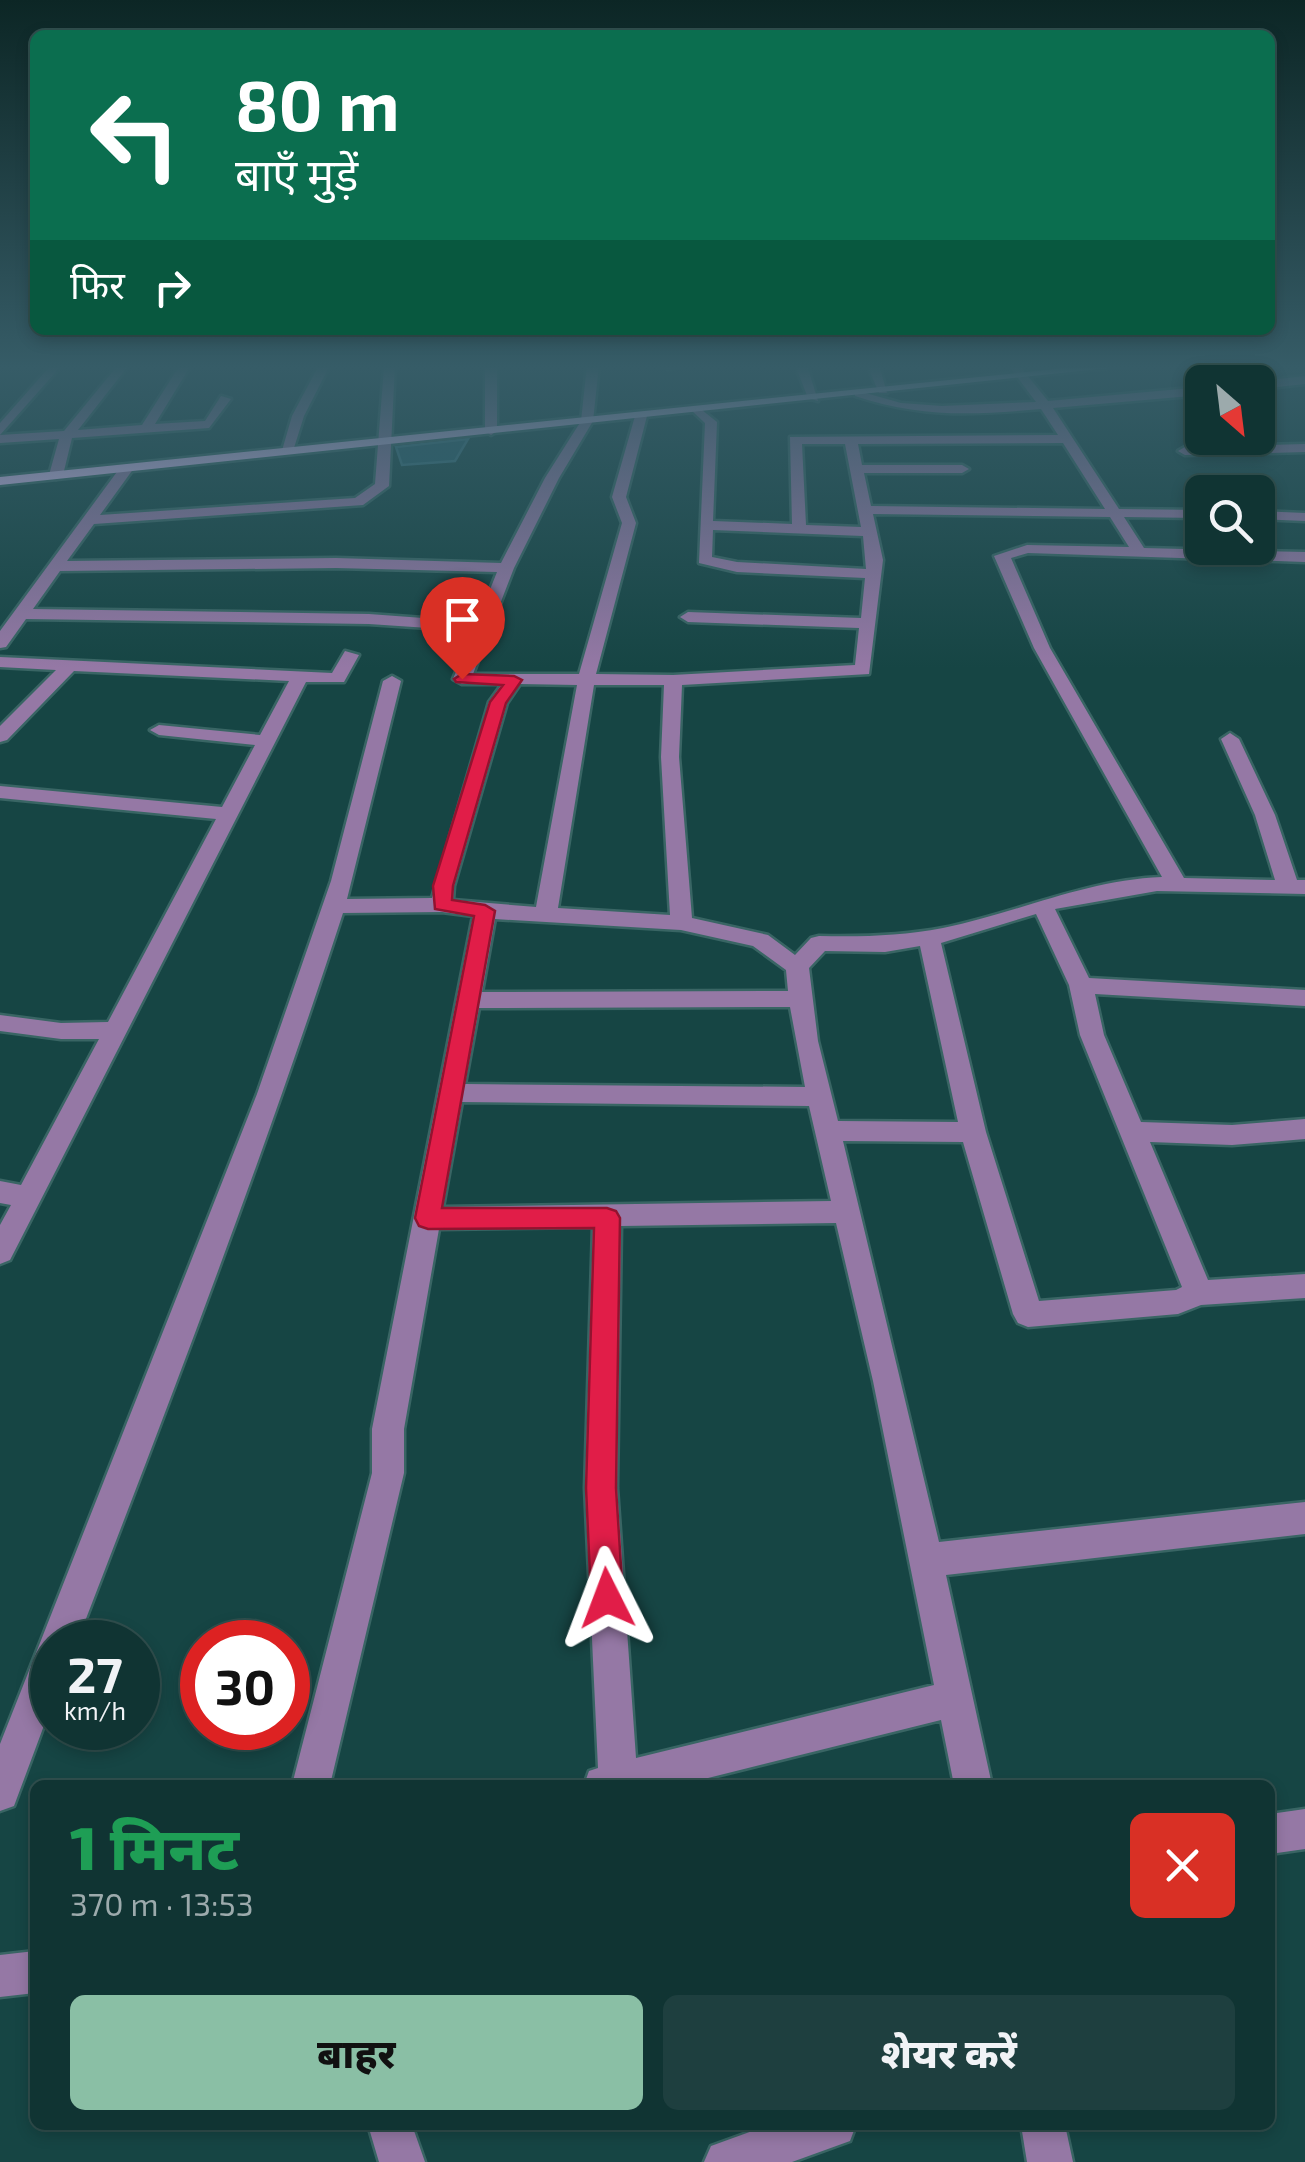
<!DOCTYPE html>
<html lang="hi">
<meta charset="utf-8">
<style>
:root{--surface:#103433;--page:#1e3f3f;--text:#f1f3f6;--muted:#9caaac;--line:#304f4e;--accent:#8abfa5}
body{margin:0;font-family:"Exo 2","Noto Sans Devanagari",sans-serif;background:var(--page);color:var(--text);height:100vh;display:flex;flex-direction:column;font-size:38px;white-space:nowrap}
*{box-sizing:border-box;margin:0}
p{font-size:32px;color:var(--muted)}
.icon{flex:none;width:55px;height:55px;fill:none;stroke:currentColor;stroke-width:2;stroke-linecap:round;stroke-linejoin:round}
.map{position:relative;flex:1;overflow:hidden}
.details{position:absolute;left:30px;top:1780px;width:1245px;height:350px;display:flex;flex-direction:column;background:var(--surface);border-radius:15px;box-shadow:0 5px 15px #0003,0 0 0 2px var(--line)}
.details>*{flex:none}
.banner{position:absolute;left:30px;top:30px;width:1245px;height:305px;border-radius:15px;box-shadow:0 5px 15px #0003,0 0 0 2px var(--line);background:#0b6e4f;color:#fff;overflow:hidden}
.needle{width:65px;rotate:152deg}
.buttons{position:absolute;left:1185px;top:365px;display:grid;gap:20px}
.buttons a{display:grid;place-items:center;width:90px;height:90px;border-radius:15px;background:var(--surface);box-shadow:0 5px 15px #0003,0 0 0 2px var(--line);font-size:50px}
.speed{position:absolute;left:30px;top:1620px;display:flex;gap:20px;font-size:50px;font-weight:700;text-align:center}
.speed>*{display:grid;place-content:center;width:130px;height:130px;border-radius:50%;background:var(--surface);box-shadow:0 5px 15px #0003,0 0 0 2px var(--line);line-height:1}
.speed small{font-size:25px;font-weight:400}
.speed .limit{border:15px solid #d22;background:#fff;color:#111}
.pin{position:absolute;display:grid;place-items:center;width:85px;height:85px;color:#fff;margin:-102px -42px;border-radius:50% 50% 50% 0;rotate:-45deg;box-shadow:0 0 10px #0007}
.pin .icon{rotate:45deg}
.me{position:absolute;width:110px;margin:-55px;rotate:357deg;stroke-linejoin:round;filter:drop-shadow(0 0 8px #0008)}
.turn{display:flex;align-items:center;gap:35px;height:210px;padding:0 40px;font-size:45px}
.turn .icon{width:130px;height:130px;stroke-width:2.5}
.turn b{display:block;font-size:70px;line-height:85px}
.then{display:flex;align-items:center;height:95px;padding:0 40px;background:#0003;gap:20px;font-size:38px}
.round{display:grid;place-items:center;flex:none;width:105px;height:105px;border-radius:15px;background:var(--page)}
.headline{display:flex;align-items:center;justify-content:space-between;height:170px;padding:0 40px}
h1{font-size:60px;font-weight:800;line-height:75px;color:#1e9e55}
.cta{display:flex;gap:20px;margin-top:auto;padding:20px 40px}
.cta a{flex:1;height:115px;border-radius:15px;background:var(--accent);color:#111;font-size:40px;font-weight:800;line-height:115px;text-align:center}
.cta a+a{background:var(--page);color:var(--text)}
.map>svg:first-child{display:block}
.building{fill:#245f6b;stroke:#3a7481;stroke-width:2.5}
.lines{fill:none;stroke-linecap:round;stroke-linejoin:round}
.minor-casing{stroke:#396564;stroke-width:5}
.major-casing{stroke:#396564;stroke-width:5}
.minor{fill:#9578a5;fill-rule:evenodd}
.major{fill:#dfbcf3;fill-rule:evenodd}
.route{fill:#e11d48;stroke:#92132f;stroke-width:2.5}
</style>
<div class="map">
<svg width="1305" height="2162" viewBox="0 0 1305 2162">
<rect width="100%" height="100%" fill="#164544"/>
<polygon class="building" points="468,439 455,461 402,465 396,447"/>
<g class="lines">
<defs>
<g id="minor">
<polygon points="51,365 62,365 0,435 0,423"/>
<polygon points="118,365 129,365 78,430 142,425 180,365 191,365 155,424 205,421 221,396 231,399 209,428 72,438 63,475 56,479 49,475 59,439 0,443 0,435 64,431"/>
<polygon points="319,365 330,365 304,416 293,451 281,454 292,416"/>
<path d="M395,365L389,486L363,505L94,524L67,561L336,558L501,563L545,478L581,421L587,365H599L593,421L559,478L514,568L473,674H579L622,523L612,497L635,416L641,412L647,416L626,497L636,523L596,674L673,675L855,665L859,628L688,622L680,617L688,612L861,618L865,578L737,572L699,563L705,423L691,410L697,406L717,422L713,521L792,524L790,437L1058,435L1041,409C973,415 921,418 855,396V390L901,403L942,406L1036,402L1008,365H1019L1048,401L1202,387V395L1053,408L1119,509L1202,510V518L1124,517L1144,548L1305,552V562L1028,553L1011,558L1050,648L1184,878L1275,880L1255,815L1221,739L1230,733L1239,739L1275,815L1297,880H1305V894L1157,891L1055,909L1089,978L1305,990V1006L1095,994L1104,1035L1141,1122L1232,1125L1305,1119V1139L1232,1145L1150,1142L1208,1280L1305,1274V1298L1201,1305L1178,1314L1028,1327L1018,1323L1013,1314L963,1142L843,1141L939,1542L1305,1502V1534L946,1575L992,1785H954L941,1720L680,1785H584L589,1771L598,1768L585,1488L593,1227L439,1229L404,1429V1473L330,1785H292L372,1473V1429L473,916L442,912L343,913C263,1159 170,1401 77,1642H52V1704L14,1806L0,1811V1744L257,1094L331,881L383,681L392,676L401,681L347,899L432,898L489,702L502,684H462L453,679L473,631L369,624L26,619L6,647L0,648V631L122,465L134,468L100,515L355,498L375,484L384,367ZM1063,443L1105,509L871,506L864,473H962L969,469L962,465H862L858,444ZM802,444H845L861,527L806,525ZM873,514L1110,517L1129,547L1027,545L994,556L1034,648L1162,877C1085,880 1017,913 943,928C901,936 862,937 819,936L811,938L795,955L768,935L692,918L679,757L682,685L869,674L883,560ZM713,530L863,536L866,569L737,562L712,557ZM336,568L497,572L477,622L369,614L33,609L60,571ZM520,684L577,685L536,907L453,900L454,886L507,703ZM594,685H664L661,757L670,915L558,908ZM1036,914L1069,985L1080,1035L1182,1287L1176,1290L1039,1301L986,1132L941,943ZM495,919L681,930L753,946L786,970L788,991L482,992ZM920,946L958,1122L838,1121L818,1041L809,968L825,951L885,952ZM790,1007L805,1087L465,1084L479,1008ZM462,1102L809,1106L831,1201L443,1207ZM836,1223L873,1381L934,1685L636,1758L617,1488L621,1226Z"/>
<polygon points="485,365 497,365 497,431 491,435 485,431"/>
<polygon points="689,365 668,369 662,366 663,365"/>
<polygon points="795,365 807,365 818,401 808,398"/>
<polygon points="867,365 879,365 887,393 879,393"/>
<polygon points="1305,376 1305,384 1258,389 1258,382 1254,382"/>
<polygon points="1305,444 1305,452 1185,455 1178,451 1185,447"/>
<polygon points="1258,511 1305,513 1305,521 1258,519"/>
<polygon points="345,651 359,655 344,682 306,682 10,1260 0,1264 0,1225 11,1205 0,1203 0,1181 21,1185 99,1039 61,1039 0,1031 0,1015 61,1023 108,1022 216,819 0,798 0,786 222,807 255,745 159,735 150,730 159,725 260,735 289,681 74,671 7,740 0,742 0,726 56,670 0,667 0,657 332,673"/>
<polygon points="1305,1809 1305,1849 1270,1854 1270,1814"/>
<polygon points="35,1951 35,1993 0,1997 0,1955"/>
<polygon points="368,2125 412,2125 425,2162 379,2162"/>
<polygon points="769,2125 856,2125 850,2141 792,2162 704,2162 711,2146"/>
<polygon points="1021,2125 1065,2125 1073,2162 1027,2162"/>
</g>
<polygon id="major" points="1095,365 1137,365 0,485 0,477"/>
</defs>
<use href="#minor" class="minor-casing"/>
<use href="#major" class="major-casing"/>
<use href="#minor" class="minor"/>
<use href="#major" class="major"/>
</g>
<linearGradient id="sky" x2="0" y2="1"><stop stop-color="#0c2625"/><stop offset="0.55" stop-color="#365c67"/><stop offset="1" stop-color="#365c67" stop-opacity="0"/></linearGradient>
<rect width="1305" height="668" fill="url(#sky)"/>
<polygon class="route" points="462,674 514,676 522,680 506,703 453,886 452,900 485,905 495,911 442,1208 607,1208 616,1211 620,1218 616,1488 623,1598 618,1609 607,1614 596,1609 591,1598 586,1488 594,1228 428,1229 419,1226 415,1218 474,916 435,909 433,886 490,702 503,685 456,682 454,679"/>
</svg>
<div class="buttons">
<a><svg class="needle" viewBox="-14 -14 28 28"><path d="M0-13l5 13h-10z" fill="#e53935"/><path d="M0 13l5-13h-10z" fill="#9caaac"/></svg></a>
<a><svg class="icon" aria-label="search" viewBox="0 0 24 24"><circle cx="10" cy="10" r="6"/><path d="M15 15l6 6"/></svg></a>
</div>
<div class="speed"><div>27<small>km/h</small></div><div class="limit">30</div></div>
<div class="pin" style="left:462px;top:679px;background:#d93025"><svg class="icon" aria-label="arrive" viewBox="0 0 24 24"><path d="M6 21V4h12l-3 4 3 4H6"/></svg></div>
<svg class="me" style="left:607px;top:1598px" viewBox="-20 -20 40 40"><path d="M0-17L14 15 0 8-14 15z" fill="#e11d48" stroke="#fff" stroke-width="4"/></svg>
<div class="banner">
<div class="turn"><svg class="icon" aria-label="left" viewBox="0 0 24 24"><path d="M17 20v-9H6M10 6l-5 5 5 5"/></svg><div><b>80 m</b>बाएँ मुड़ें</div></div>
<div class="then">फिर<svg class="icon" aria-label="right" viewBox="0 0 24 24"><path d="M7 20v-9h11M14 6l5 5-5 5"/></svg></div>
</div>
<section class="details">
<div class="headline"><div><h1>1 मिनट</h1><p>370 m · 13:53</p></div><a class="round" style="background:#d93025;color:#fff"><svg class="icon" aria-label="close" viewBox="0 0 24 24"><path d="M6 6l12 12M18 6L6 18"/></svg></a></div>
<div class="cta"><a>बाहर</a><a>शेयर करें</a></div>
</section>
</div>
